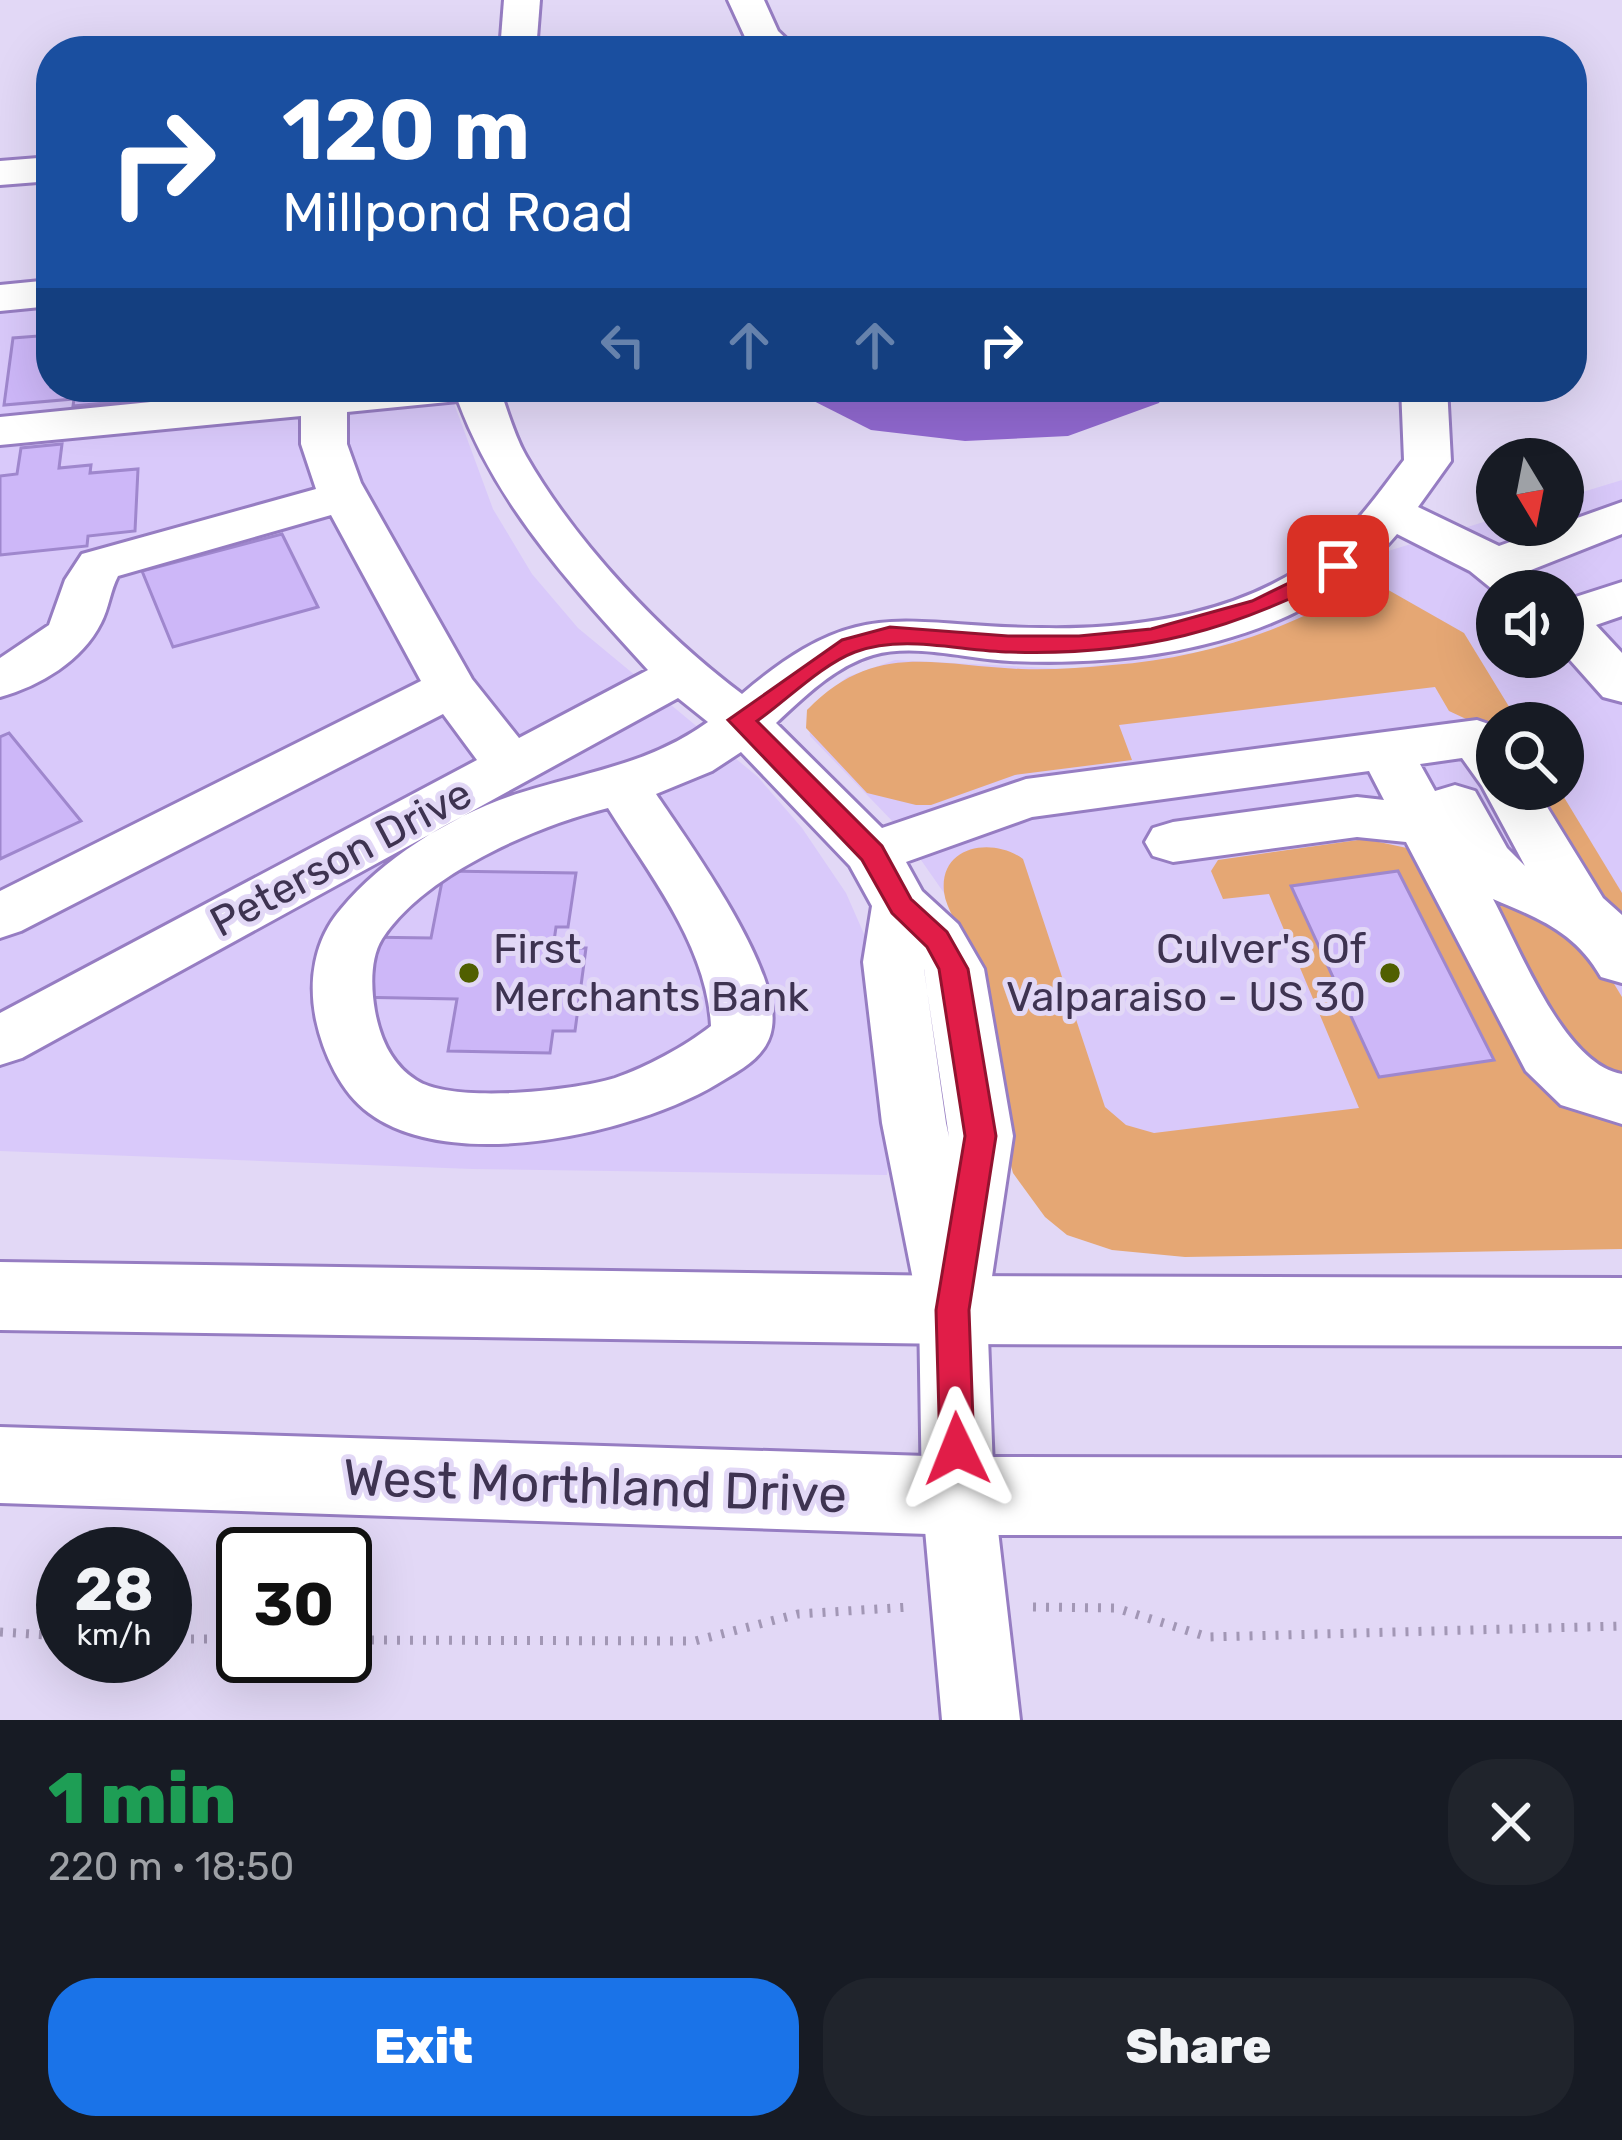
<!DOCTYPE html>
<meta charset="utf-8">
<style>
:root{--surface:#171b24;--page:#20242c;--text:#f1f3f6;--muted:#9ea1a6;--accent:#1a73e8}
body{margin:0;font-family:Rubik,sans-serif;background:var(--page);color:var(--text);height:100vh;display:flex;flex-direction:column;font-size:45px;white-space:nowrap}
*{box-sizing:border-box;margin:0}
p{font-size:39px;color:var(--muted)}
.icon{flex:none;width:66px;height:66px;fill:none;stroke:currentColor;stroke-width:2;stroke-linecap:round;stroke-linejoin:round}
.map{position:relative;height:1720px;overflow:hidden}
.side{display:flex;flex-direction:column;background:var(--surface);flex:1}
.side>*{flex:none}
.banner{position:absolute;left:36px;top:36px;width:1551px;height:366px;border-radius:48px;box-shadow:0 12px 48px #0002;background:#1a4fa0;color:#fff;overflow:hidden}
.needle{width:78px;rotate:170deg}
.tools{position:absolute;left:1476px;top:438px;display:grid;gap:24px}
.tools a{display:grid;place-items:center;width:108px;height:108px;border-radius:50%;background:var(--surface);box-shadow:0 12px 48px #0002;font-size:60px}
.speed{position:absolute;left:36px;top:1527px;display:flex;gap:24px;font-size:60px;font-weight:700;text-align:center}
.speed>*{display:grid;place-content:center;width:156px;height:156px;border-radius:50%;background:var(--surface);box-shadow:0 12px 48px #0002;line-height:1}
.speed small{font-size:30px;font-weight:400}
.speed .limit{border:6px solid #111;border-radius:18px;background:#fff;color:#111}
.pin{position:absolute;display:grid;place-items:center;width:102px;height:102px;color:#fff;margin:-51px;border-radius:24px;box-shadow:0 6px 18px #0006}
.me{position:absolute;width:132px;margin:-66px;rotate:358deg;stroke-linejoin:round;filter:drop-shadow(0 0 9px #0008)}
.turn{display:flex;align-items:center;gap:42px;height:252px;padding:0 48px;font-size:54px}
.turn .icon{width:156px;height:156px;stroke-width:2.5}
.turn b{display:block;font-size:84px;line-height:102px}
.lanes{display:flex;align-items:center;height:114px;padding:0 48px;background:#0003;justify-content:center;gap:60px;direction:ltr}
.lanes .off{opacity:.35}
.round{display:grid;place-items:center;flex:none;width:126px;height:126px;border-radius:48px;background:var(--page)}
.overview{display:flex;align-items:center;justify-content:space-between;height:204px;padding:0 48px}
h1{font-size:72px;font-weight:800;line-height:90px;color:#1e9e55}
.button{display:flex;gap:24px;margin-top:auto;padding:24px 48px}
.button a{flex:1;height:138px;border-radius:48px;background:var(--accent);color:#fff;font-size:48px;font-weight:800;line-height:138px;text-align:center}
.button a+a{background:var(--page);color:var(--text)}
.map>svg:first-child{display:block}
.built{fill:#d9c9fa;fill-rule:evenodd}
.green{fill:#e5a774}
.water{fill:#9068cf}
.building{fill:#cdb7f8;stroke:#9f87cd;stroke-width:3}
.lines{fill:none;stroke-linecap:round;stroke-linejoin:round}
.minor-casing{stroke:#967dc2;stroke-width:6}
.highway-casing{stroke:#967dc2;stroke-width:6}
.path{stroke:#a297b5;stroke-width:9;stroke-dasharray:3 10;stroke-linecap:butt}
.minor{fill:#fff;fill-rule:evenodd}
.highway{fill:#fff;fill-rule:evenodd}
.route{fill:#e11d48;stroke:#92132f;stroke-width:3}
.poi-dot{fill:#505f00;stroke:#e2d8f6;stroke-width:4.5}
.labels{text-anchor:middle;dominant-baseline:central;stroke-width:10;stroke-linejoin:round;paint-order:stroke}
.street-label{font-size:42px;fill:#3e3351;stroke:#e2d8f6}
.poi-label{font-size:42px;fill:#3e3351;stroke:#e2d8f6;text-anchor:start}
.near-street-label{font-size:51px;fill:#3e3351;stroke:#e2d8f6}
</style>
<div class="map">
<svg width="1622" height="1720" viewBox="0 0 1622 1720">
<rect width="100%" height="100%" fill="#e2d8f6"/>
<g class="built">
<polygon points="51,277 51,387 448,387 493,509 532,574 578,628 758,777 802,828 846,893 879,968 894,1115 887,1175 472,1169 0,1151 0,282"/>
<path d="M1622,480V1206L1163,1238L964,939L944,893L898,827L810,736L807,710L847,677L895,660L1069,669L1206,651L1340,599L1369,579L1388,551L1497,518V525H1563V498ZM1497,591H1563V657H1497ZM1497,723H1563V789H1497Z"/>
</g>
<g class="green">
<path d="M1369,579L1464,633L1519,723H1497V751L1479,725L1449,711L1435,687L1119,725L1132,760L1015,775L931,805H916L867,793L806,728L807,710C875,640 936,666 1021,669C1051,670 1082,668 1112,665C1203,658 1294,630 1369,579Z"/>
<polygon points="1520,789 1559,789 1622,893 1622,929"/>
<polygon points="1444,814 1587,939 1622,997 1622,1079 1578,1064"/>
<path d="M1365,839L1407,848L1423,861L1622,1119V1249L1185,1257L1112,1250L1067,1235L1045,1217L1013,1173L1008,1155C994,1085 983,1013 965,944C961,927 946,910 944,892C939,845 993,837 1023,859L1105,1107L1126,1125L1154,1133L1359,1108L1269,894L1223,899L1211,871L1218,860Z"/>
</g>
<polygon class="water" points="786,387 1168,387 1159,403 1068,436 965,441 871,430"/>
<g class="building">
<polygon points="51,335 51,387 190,387 190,395 73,406 74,399 4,405 13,338"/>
<polygon points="62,444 59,468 91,465 90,473 138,469 135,531 88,536 87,546 0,555 0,476 17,474 21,448"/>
<polygon points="282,534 318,607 173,647 142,571"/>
<polygon points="9,733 81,821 0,859 0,737"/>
<polygon points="444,871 576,873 568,927 556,927 553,948 586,948 575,1031 553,1031 550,1053 448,1051 457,999 350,997 363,937 431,938"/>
<polygon points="1398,871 1494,1060 1379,1077 1291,886"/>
</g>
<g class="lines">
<defs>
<g id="minor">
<polygon points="504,0 540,0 536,51 500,51"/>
<polygon points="728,0 764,0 778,31 799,51 758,51 745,37"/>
<polygon points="51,157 51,181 0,185 0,161"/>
<polygon points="51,280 51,306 0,311 0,285"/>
<path d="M301,387H499C507,409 514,435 526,456C576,543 662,634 742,694C861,592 902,627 1041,628C1139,630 1249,613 1327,549C1358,524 1380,491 1404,460L1401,387H1447L1451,461L1418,507L1499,546L1622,502V534L1531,570L1551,591L1497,593L1470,571L1397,534C1306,643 1144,667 1010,661C966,659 916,643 873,655C835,666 804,697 776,723L882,828L1026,779L1477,720L1497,727V789H1536L1603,898L1622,915V983L1601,977C1575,932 1540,919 1493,899C1519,947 1564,1065 1622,1074V1124L1561,1105L1526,1071L1406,842L1357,837L1173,862L1153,856L1145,842L1153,828L1173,822L1357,797L1384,800L1369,771L1032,817L906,862L922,891L958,924L984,969L1013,1136L987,1310L994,1496L1020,1720H942L922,1496L919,1310L882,1123L863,962L872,906L850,866L741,752L712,771L656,794C689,843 781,969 772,1027C768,1057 740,1070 717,1084C636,1133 452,1175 369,1113C341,1093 323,1053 316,1020C308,981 314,940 341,909C385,856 457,812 523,792C587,772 652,763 708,722L678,698L22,1058L0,1065V1013L477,760L443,714L21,931L0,938V891L421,681L331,515L118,576C110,591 109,608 101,623C82,661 40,686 0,697V658L49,625L65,580L82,554L316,489L301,444V416L0,445V417ZM458,401C498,508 572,586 648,670L519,738L472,679L361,483L347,444V412ZM1462,758L1482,786L1525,866L1507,848L1475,791L1455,785L1435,791L1420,764ZM608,808C649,874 707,945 711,1026C684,1047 647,1067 615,1078C573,1091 452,1104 416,1080C391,1064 380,1038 375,1011C371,989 370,958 382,939C424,874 536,826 608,808ZM924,969V970L949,1137L946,1123Z"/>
<polygon points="1622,582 1622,616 1596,625 1622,653 1622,702 1603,697 1563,652 1563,601"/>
</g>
<g id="highway">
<polygon points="0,1262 953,1276 1622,1278 1622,1346 953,1344 0,1330"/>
<polygon points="0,1427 958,1457 1622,1458 1622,1536 958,1535 0,1503"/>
</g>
</defs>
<use href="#minor" class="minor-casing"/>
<use href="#highway" class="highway-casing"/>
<g class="path">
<polyline points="1033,1607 1116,1608 1208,1637 1622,1626"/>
<polyline points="0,1632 63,1636"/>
<polyline points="165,1639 243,1639"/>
<polyline points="345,1640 695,1641 798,1614 910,1607"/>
</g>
<use href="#minor" class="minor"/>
<use href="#highway" class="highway"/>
</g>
<path class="route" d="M1338,559L1347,561V571C1233,631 1140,656 1010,652C959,651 904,634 855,652C821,665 787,700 757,721L882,846L911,899L947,932L968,969L996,1136L969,1310L974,1449L969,1460L957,1465L945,1460L940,1449L936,1310L965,1136L939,969L927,947L892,913L862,860L728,720L842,640L890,627L1008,636H1079L1151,629L1252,601Z"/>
<g class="poi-dot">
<circle cx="469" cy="973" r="12"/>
<circle cx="1390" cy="973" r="12"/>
</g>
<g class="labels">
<g class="street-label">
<text transform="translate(341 858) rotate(-28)">Peterson Drive</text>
</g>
<g class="poi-label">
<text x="493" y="949">First<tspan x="493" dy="48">Merchants Bank</tspan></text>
<text x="1366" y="949" text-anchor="end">Culver's Of<tspan x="1366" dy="48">Valparaiso - US 30</tspan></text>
</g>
<g class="near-street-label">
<text transform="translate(595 1486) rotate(2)">West Morthland Drive</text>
</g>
</g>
</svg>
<div class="tools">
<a><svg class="needle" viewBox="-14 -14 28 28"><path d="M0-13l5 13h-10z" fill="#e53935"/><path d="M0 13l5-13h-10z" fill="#9ea1a6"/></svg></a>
<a><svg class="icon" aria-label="sound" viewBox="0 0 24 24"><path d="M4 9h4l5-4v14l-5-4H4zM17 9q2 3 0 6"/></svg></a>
<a><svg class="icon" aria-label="search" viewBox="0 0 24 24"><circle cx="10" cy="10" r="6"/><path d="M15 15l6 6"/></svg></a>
</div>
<div class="speed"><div>28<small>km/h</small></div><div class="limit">30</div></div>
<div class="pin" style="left:1338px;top:566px;background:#d93025"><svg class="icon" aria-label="arrive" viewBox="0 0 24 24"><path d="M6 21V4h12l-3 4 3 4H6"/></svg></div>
<svg class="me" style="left:957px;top:1449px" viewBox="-20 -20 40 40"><path d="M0-17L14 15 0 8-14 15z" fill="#e11d48" stroke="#fff" stroke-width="4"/></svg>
<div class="banner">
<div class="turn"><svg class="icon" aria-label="right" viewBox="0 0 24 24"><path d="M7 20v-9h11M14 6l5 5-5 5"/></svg><div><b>120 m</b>Millpond Road</div></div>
<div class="lanes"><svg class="icon off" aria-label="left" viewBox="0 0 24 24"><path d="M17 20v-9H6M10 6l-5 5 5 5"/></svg><svg class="icon off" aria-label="ahead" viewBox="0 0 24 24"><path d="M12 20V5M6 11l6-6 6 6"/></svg><svg class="icon off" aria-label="ahead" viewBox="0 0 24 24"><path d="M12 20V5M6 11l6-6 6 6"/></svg><svg class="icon" aria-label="right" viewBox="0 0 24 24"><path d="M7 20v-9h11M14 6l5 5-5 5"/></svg></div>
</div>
</div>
<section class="side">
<div class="overview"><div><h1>1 min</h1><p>220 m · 18:50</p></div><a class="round"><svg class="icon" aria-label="close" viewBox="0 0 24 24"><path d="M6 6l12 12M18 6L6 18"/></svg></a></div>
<div class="button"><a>Exit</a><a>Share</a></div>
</section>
